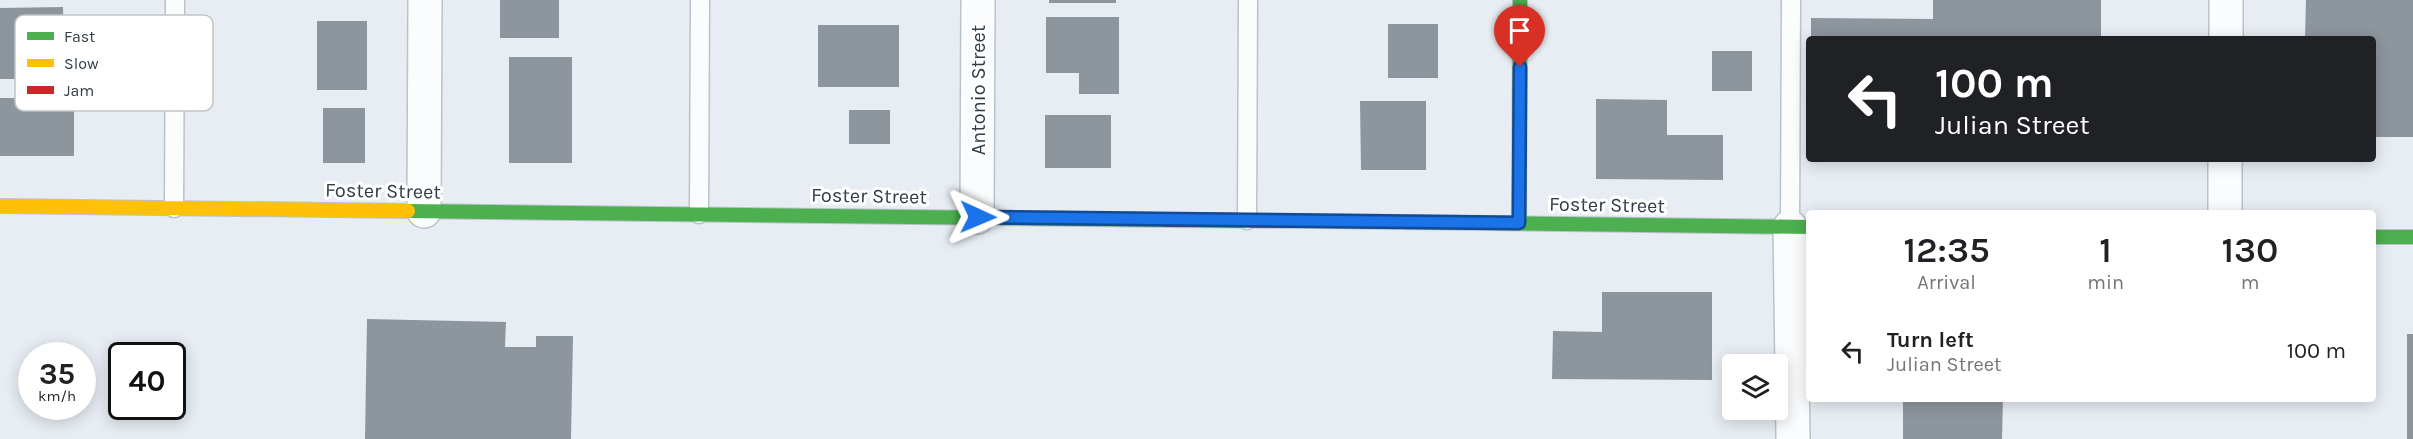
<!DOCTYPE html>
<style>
:root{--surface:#fff;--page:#f2f2f2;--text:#202124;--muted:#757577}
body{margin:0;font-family:Karla,sans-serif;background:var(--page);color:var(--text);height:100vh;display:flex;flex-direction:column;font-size:22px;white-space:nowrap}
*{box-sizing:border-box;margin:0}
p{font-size:20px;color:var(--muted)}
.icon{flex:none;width:33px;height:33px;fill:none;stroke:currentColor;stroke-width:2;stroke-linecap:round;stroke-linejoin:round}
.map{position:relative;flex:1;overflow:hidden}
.side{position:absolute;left:1806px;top:210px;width:570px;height:192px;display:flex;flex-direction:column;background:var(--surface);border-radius:6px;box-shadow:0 3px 15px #0003}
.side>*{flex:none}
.guide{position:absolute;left:1806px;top:36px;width:570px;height:126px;border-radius:6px;box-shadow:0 3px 15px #0003;background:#202124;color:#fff;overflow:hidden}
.controls{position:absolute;left:1722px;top:354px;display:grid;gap:12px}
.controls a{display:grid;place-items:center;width:66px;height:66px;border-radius:6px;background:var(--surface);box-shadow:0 3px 15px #0003;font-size:30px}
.speed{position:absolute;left:18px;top:342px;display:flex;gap:12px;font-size:30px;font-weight:700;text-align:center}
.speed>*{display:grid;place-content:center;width:78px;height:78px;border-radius:50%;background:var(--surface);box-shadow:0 3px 15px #0003;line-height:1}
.speed small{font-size:15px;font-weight:400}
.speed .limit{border:3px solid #111;border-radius:9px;background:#fff;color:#111}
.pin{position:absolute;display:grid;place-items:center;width:51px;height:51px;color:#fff;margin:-62px -26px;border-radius:50% 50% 50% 0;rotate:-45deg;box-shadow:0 0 6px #0007}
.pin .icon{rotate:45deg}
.me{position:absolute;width:66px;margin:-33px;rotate:91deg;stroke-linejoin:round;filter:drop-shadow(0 0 4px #0008)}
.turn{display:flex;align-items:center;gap:21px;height:126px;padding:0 30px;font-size:27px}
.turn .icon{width:78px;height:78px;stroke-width:2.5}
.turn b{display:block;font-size:42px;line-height:51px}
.eta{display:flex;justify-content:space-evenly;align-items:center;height:102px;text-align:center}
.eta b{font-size:36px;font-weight:600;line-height:42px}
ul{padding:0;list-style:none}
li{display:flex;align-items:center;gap:18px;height:78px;padding:0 30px}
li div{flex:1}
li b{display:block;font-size:22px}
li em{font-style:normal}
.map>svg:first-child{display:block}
.building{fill:#8e969d}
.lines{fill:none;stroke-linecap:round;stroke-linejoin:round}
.lane-casing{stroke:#bac3ca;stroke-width:21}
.street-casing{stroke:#bac3ca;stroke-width:36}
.fast-casing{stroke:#bac3ca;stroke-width:16}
.slow-casing{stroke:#bac3ca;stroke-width:16}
.jam-casing{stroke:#bac3ca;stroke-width:16}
.lane{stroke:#fbfcfd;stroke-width:18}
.street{stroke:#fbfcfd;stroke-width:33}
.fast{stroke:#4caf50;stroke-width:14}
.slow{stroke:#ffc107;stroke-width:14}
.jam{stroke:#c62828;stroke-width:14}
.route-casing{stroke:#114b97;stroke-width:15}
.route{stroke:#1a73e8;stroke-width:10}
.labels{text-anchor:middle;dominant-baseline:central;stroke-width:6;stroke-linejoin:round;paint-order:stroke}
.street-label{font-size:20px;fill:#303d48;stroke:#fff}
.key{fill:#fff;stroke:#c1c5c8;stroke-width:1.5}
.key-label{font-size:16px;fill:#303d48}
</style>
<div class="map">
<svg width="2413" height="439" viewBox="0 0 2413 439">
<rect width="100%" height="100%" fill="#e7edf3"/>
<g class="building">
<rect x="500" y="0" width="59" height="38"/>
<rect x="1049" y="0" width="67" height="3"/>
<polygon points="1933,0 2101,0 2101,39 1811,39 1811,18 1933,19"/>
<polygon points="2306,0 2413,0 2413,137 2373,137 2373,39 2305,39"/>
<polygon points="63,7 64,54 26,54 27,79 0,79 0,8"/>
<polygon points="1046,17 1119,17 1119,94 1079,94 1079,73 1046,73"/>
<rect x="317" y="21" width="50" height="69"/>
<rect x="1388" y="24" width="50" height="54"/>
<rect x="818" y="25" width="81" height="62"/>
<rect x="1712" y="51" width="40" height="40"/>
<rect x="509" y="57" width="63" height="106"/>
<rect x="0" y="98" width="74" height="58"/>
<polygon points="1596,99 1667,100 1667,135 1723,135 1723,180 1596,179"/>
<polygon points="1360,101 1426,101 1426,170 1361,170"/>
<rect x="323" y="108" width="42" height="55"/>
<rect x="849" y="110" width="41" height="34"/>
<rect x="1045" y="115" width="66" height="53"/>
<polygon points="1602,292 1712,292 1712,380 1552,379 1553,331 1602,332"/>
<polygon points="367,319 506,322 505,347 536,347 536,336 573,336 571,439 365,439"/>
<rect x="2407" y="334" width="6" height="105"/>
<polygon points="1903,399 2003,399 2002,439 1903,439"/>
</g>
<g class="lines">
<defs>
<g id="lane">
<polyline points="174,208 175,0"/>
<polyline points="699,214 700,0"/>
<polyline points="1247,220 1248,0"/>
<polyline points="1790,227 1791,0"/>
</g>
<g id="street">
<polyline points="2226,39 2226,0"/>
<polyline points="424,211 425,0"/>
<polyline points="2225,213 2225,159"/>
<polyline points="977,217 978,0"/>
<polyline points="1790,227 1793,439"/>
</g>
<g id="fast">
<polyline points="408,211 1167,220"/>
<polyline points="1317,221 1809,227"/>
<polyline points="1519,223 1520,0"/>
<polyline points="2373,237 2413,237"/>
</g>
<polyline id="slow" points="0,206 408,211"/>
<polyline id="jam" points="1167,220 1317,221"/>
</defs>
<use href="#lane" class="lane-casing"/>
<use href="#street" class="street-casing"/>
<use href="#fast" class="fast-casing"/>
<use href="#slow" class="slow-casing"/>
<use href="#jam" class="jam-casing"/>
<use href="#lane" class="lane"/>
<use href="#street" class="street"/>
<use href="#fast" class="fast"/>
<use href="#slow" class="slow"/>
<use href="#jam" class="jam"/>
</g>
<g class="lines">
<defs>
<polyline id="route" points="978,217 1519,223 1520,67"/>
</defs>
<use href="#route" class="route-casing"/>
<use href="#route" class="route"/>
</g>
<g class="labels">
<g class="street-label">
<text transform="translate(978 90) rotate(-90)">Antonio Street</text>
<text transform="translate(383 191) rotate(1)">Foster Street</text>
<text transform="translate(869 196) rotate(1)">Foster Street</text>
<text transform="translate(1607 205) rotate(1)">Foster Street</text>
</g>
</g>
<rect x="15" y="15" width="198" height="96" rx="9" class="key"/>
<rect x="27" y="32" width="27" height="8" fill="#4caf50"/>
<rect x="27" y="59" width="27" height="8" fill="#ffc107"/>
<rect x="27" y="86" width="27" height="8" fill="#c62828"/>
<g class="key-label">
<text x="64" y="42">Fast</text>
<text x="64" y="69">Slow</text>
<text x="64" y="96">Jam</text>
</g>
</svg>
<div class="controls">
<a><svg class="icon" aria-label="layers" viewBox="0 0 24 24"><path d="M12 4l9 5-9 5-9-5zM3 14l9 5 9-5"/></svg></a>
</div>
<div class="speed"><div>35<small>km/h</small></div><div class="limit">40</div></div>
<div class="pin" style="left:1520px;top:67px;background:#d93025"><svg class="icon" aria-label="arrive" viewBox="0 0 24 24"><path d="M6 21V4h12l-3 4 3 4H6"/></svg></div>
<svg class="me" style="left:978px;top:217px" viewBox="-20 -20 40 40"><path d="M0-17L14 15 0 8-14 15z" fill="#1a73e8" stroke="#fff" stroke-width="4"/></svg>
<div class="guide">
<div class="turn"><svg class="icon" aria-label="left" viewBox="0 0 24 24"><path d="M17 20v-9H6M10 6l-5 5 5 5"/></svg><div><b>100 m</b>Julian Street</div></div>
</div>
<section class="side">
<div class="eta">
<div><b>12:35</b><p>Arrival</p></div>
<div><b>1</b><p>min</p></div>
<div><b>130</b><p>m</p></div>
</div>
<ul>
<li><svg class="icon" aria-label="left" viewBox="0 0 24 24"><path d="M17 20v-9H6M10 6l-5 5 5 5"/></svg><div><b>Turn left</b><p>Julian Street</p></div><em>100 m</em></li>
</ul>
</section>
</div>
